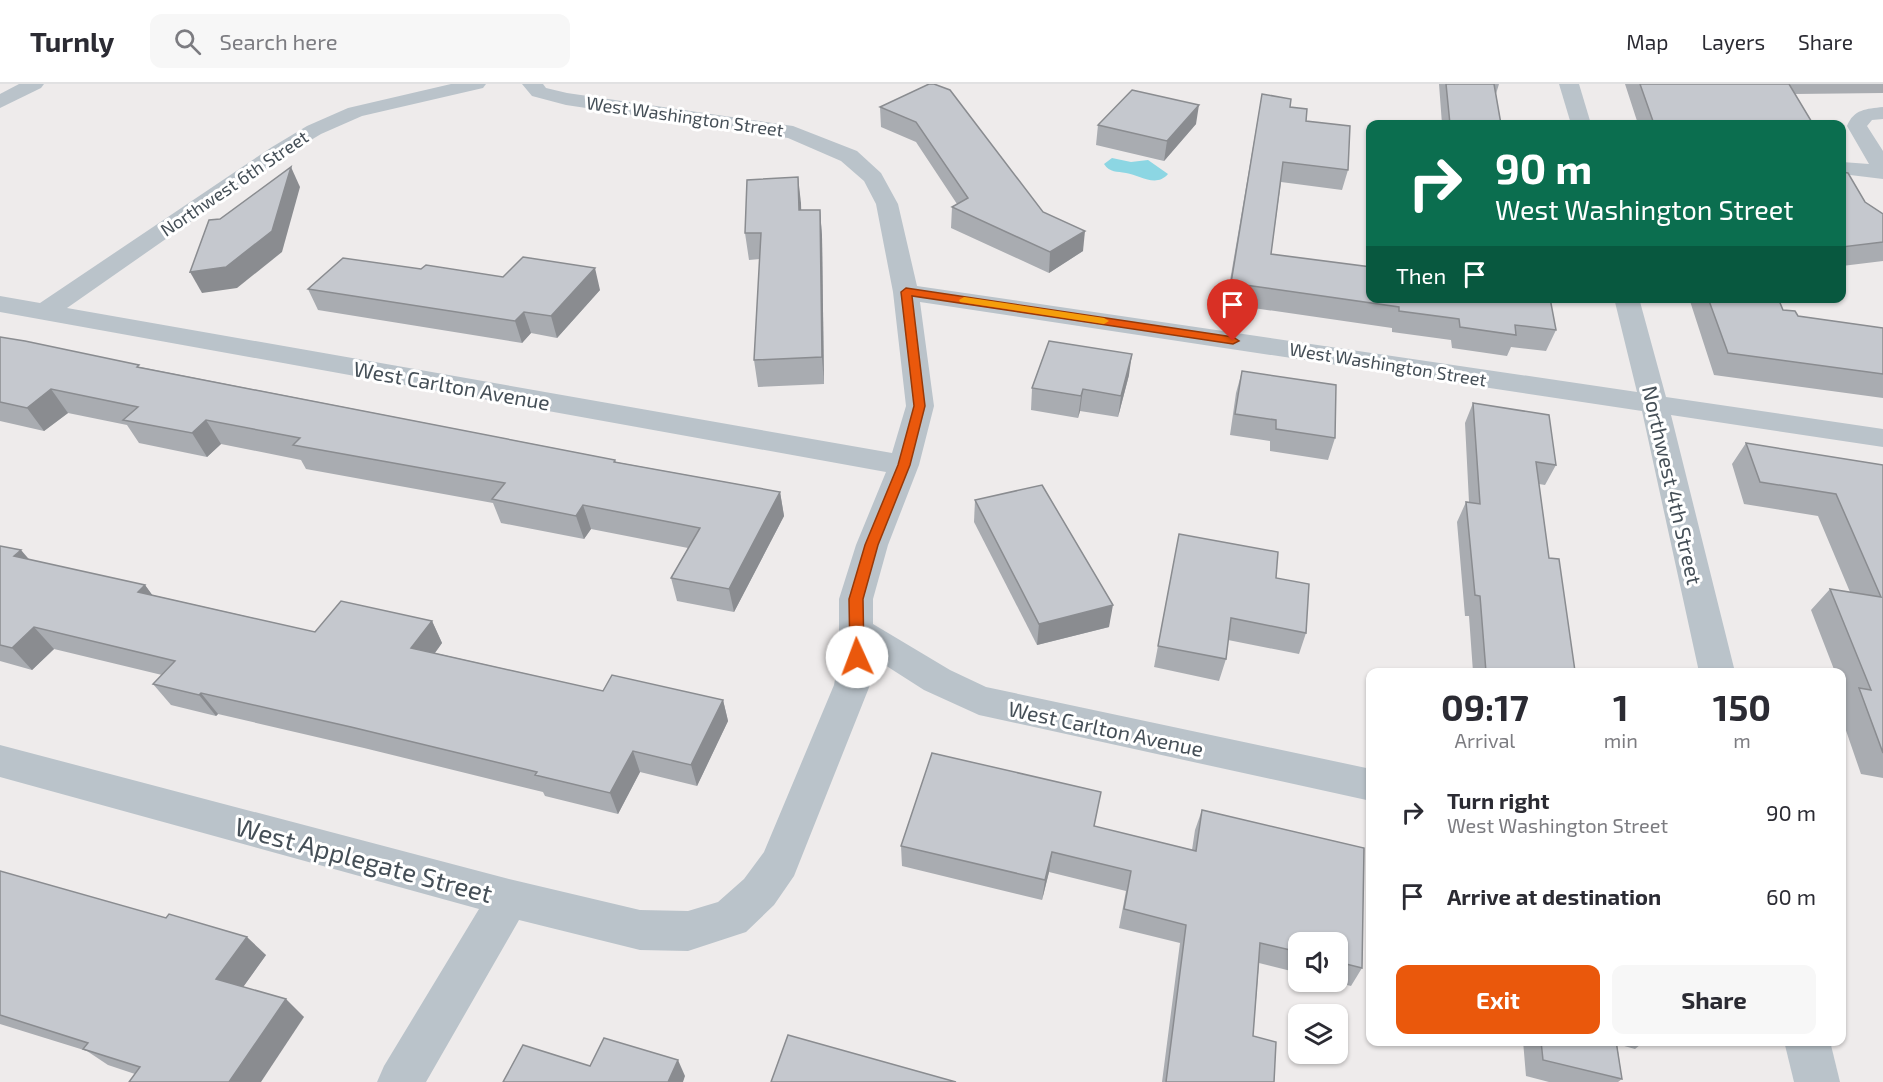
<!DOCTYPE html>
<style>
:root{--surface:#fff;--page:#f7f7f7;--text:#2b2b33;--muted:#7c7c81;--line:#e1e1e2;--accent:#ea580c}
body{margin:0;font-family:"Exo 2",sans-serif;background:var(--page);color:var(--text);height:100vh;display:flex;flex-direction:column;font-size:22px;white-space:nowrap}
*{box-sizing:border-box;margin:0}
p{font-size:20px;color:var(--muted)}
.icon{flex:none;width:33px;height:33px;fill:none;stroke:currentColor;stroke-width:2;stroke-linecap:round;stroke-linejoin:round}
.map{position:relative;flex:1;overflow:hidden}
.details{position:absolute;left:1366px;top:584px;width:480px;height:378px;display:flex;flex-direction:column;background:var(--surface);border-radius:12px;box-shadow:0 2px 4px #0004}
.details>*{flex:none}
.banner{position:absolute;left:1366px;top:36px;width:480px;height:183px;border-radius:12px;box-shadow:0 2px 4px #0004;background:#0b6e4f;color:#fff;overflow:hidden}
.buttons{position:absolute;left:1288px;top:848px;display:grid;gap:12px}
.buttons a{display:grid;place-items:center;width:60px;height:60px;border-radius:12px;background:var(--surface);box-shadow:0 2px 4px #0004;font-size:30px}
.pin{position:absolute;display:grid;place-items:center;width:51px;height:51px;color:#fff;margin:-62px -26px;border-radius:50% 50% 50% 0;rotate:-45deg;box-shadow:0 0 6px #0007}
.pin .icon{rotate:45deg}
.me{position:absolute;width:66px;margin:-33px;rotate:358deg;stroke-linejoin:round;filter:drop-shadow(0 0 4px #0008)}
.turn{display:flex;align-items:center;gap:21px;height:126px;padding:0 30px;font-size:27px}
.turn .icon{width:78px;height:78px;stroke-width:2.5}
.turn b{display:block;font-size:42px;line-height:51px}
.then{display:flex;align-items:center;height:57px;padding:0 30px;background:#0003;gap:12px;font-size:22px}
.eta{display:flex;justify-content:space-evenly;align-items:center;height:102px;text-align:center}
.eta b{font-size:36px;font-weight:700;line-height:42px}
.button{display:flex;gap:12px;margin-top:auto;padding:12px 30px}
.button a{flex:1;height:69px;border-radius:12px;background:var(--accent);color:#fff;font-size:24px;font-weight:700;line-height:69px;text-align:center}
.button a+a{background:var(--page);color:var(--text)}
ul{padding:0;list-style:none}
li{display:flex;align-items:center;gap:18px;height:84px;padding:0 30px}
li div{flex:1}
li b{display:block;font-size:22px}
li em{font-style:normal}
header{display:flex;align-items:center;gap:36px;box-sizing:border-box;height:84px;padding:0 30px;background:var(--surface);border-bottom:2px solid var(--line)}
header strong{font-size:28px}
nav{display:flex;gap:33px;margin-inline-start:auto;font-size:21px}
.search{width:420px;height:54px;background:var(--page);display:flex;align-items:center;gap:15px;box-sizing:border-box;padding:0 21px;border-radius:12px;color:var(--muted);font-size:22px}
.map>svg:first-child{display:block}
.water{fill:#8cd6e3}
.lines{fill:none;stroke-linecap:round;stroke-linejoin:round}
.street{fill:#bac3ca;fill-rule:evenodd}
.wall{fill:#a9acb1}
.shaded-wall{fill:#8a8c90}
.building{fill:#c5c8ce;stroke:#8a8c90;stroke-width:1.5}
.route{fill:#ea580c;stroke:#983908;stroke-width:1.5}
.slow{fill:#f59e0b}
.labels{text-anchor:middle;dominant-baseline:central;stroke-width:6;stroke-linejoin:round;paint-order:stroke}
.far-street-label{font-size:18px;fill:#454f57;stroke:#fff}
.street-label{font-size:21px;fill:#454f57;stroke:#fff}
.near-street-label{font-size:26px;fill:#454f57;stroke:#fff}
</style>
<header>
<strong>Turnly</strong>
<div class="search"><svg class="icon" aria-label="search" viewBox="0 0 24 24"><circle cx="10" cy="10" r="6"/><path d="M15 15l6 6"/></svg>Search here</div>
<nav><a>Map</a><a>Layers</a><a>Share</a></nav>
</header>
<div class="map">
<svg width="1883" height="998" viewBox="0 0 1883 998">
<rect width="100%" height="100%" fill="#eeebeb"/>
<path class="water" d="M1112,74L1131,78L1148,76L1168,90C1156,104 1140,91 1126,89C1117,87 1110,89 1104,80Z"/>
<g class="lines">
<g class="street">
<polygon points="19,0 44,0 41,4 0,24 0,10"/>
<polygon points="451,0 486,0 483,4 362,32 321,50 286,71 67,224 892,369 906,322 893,208 876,120 864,97 841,77 788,54 566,21 532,12 522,0 543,0 546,4 567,9 793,42 857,67 881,89 898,120 917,202 1637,308 1614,214 1639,214 1666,313 1883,345 1883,363 1671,331 1735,588 1699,588 1642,327 920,218 934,322 919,381 888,461 873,515 873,540 950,586 986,603 1371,685 1371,717 979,631 924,606 874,574 870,601 794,792 774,821 746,848 688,867 640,866 519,836 426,998 377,998 384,982 479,825 0,693 0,661 509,795 640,826 688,827 718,818 744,795 764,768 834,601 839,573 839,515 856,461 886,388 0,228 0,212 40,219 272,63 307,42 348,24"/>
<polygon points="1559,0 1579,0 1591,40 1571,40"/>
<path d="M1883,23V35L1872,36L1867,42L1883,67V95L1842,90V78L1869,80L1847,42C1854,25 1866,25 1883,23Z"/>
<polygon points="1784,957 1830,957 1840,998 1794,998"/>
</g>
</g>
<g class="wall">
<polygon points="929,0 1043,128 1083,167 1049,189 951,144 952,123 957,120 916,58 881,43 880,23"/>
<polygon points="1439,0 1499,0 1496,10 1501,40 1442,40"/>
<polygon points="1625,0 1883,0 1883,9 1795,10 1813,40 1638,40"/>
<polygon points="1262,10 1290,23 1306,37 1348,86 1342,106 1281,98 1271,170 1556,246 1546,267 1511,263 1507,272 1452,264 1451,256 1392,248 1392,244 1226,220"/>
<polygon points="1196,40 1164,77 1096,61 1098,41"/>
<polygon points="1842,88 1865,118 1883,130 1883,177 1842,182"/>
<polygon points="801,119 801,126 820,126 822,152 824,300 758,303 754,276 760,175 749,176 745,149"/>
<polygon points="421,185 503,193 600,206 557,254 531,249 522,259 318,226 308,205"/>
<polygon points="1689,214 1778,214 1783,226 1798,232 1883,244 1883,314 1714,291"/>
<polygon points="0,253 140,283 615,376 616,378 780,408 784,432 734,528 677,517 671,494 688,464 591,445 584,455 501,439 493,419 306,385 301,376 221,360 207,373 139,359 127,341 68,329 44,347 0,337"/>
<polygon points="1242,287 1335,354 1328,376 1270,367 1270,357 1230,351 1236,309"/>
<polygon points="1129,291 1118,333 1080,327 1078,334 1031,326 1032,304"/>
<polygon points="1473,319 1556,381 1545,401 1539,400 1549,474 1575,587 1581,588 1473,588 1469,532 1465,532 1457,438 1466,418 1469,418 1465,339"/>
<polygon points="1746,359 1883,381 1883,694 1861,690 1842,635 1842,621 1846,617 1842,606 1842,588 1835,588 1811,526 1830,505 1850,508 1818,432 1744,420 1732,380"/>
<polygon points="975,416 1109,543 1037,561 974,438"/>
<polygon points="1179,450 1276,494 1306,549 1299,570 1228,556 1226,575 1219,597 1154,583"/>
<polygon points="0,462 29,476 145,501 152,511 315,548 432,537 442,559 435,569 603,607 723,616 728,637 697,702 640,688 618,730 545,712 543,708 364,664 218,630 216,632 171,621 153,600 162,591 54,565 32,586 0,577"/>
<polygon points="932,669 1101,708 1094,742 1192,766 1195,746 1202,726 1364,764 1362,884 1351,902 1331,897 1338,897 1338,858 1299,858 1299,889 1259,879 1253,952 1276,958 1274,998 1162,998 1180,859 1119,844 1126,807 1049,788 1042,816 902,782 901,762"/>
<polygon points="0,787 266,871 243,903 304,933 135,990 108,981 87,967 0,940"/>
<polygon points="1523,957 1645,957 1635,965 1617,960 1622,995 1618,998 1549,998 1526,992"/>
</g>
<g class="shaded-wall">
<polygon points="1199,21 1196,40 1164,77 1167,57"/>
<polygon points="291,83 300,103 282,168 237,204 202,209 190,188"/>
<polygon points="798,93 801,119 802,152 799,126"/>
<polygon points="820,126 822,152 824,300 822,273"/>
<polygon points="1085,147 1083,167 1049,189 1050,168"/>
<polygon points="595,184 600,206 557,254 551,232"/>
<polygon points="524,228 531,249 522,259 515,237"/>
<polygon points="1132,270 1129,291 1118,333 1121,312"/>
<polygon points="51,305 68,329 44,347 27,324"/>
<polygon points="1083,305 1080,327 1078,334 1081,312"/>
<polygon points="206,336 221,360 207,373 192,349"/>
<polygon points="780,408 784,432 734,528 729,505"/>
<polygon points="583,421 591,445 584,455 576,432"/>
<polygon points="21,466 40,488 14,472"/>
<polygon points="145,501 161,523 138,508"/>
<polygon points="1113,521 1109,543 1037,561 1039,540"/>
<polygon points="432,537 442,559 423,585 411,564"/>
<polygon points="34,543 54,565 32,586 12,564"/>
<polygon points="201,609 218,630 216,632 199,611"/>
<polygon points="723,616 728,637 697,702 691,681"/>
<polygon points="633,667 640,688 618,730 610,709"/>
<polygon points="1052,768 1049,788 1042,816 1045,796"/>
<polygon points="247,853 266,871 236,913 216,895"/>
<polygon points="286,915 304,933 261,998 229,998"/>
<polygon points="678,976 685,992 683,998 668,998"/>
</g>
<g class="building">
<polygon points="929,0 934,0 950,6 1043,128 1085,147 1050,168 952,123 968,114 916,38 880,23"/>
<polygon points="1446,0 1494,0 1501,40 1450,40"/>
<polygon points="1640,0 1789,0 1813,40 1654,40"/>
<polygon points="1132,6 1199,21 1167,57 1098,41"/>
<polygon points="1262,10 1291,15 1290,23 1307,25 1306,37 1350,42 1348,86 1283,78 1271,170 1371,183 1371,214 1550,214 1556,246 1515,241 1516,251 1460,243 1459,235 1399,227 1399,223 1231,199"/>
<polygon points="291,83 272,147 226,183 190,188 209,136 220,135"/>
<polygon points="1842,88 1848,89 1865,118 1883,130 1883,158 1842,163"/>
<polygon points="798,93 799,126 820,126 822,273 754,276 761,149 745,149 747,96"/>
<polygon points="523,173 595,184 551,232 524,228 515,237 308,205 343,174 421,185 426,181 503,193"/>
<polygon points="1708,214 1778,214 1783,226 1795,227 1798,232 1883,244 1883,290 1728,269"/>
<polygon points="0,253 25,257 139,281 137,283 615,376 614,378 780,408 729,505 671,494 700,444 583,421 576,432 492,415 505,399 293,361 300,354 206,336 192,349 123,336 138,323 51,305 27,324 0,318"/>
<polygon points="1049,257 1132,270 1121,312 1083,305 1081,312 1032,304"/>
<polygon points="1242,287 1336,301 1335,354 1276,345 1276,336 1235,330"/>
<polygon points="1473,319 1549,331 1556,381 1536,378 1549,474 1559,475 1575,587 1581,588 1486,588 1480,512 1475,511 1466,418 1480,420"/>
<polygon points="1746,359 1883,381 1883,669 1859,604 1871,606 1830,505 1881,513 1836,410 1760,398"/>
<polygon points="1042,401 1113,521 1039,540 975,416"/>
<polygon points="1179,450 1278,468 1276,494 1309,500 1306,549 1231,534 1226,575 1158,562"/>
<polygon points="0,462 21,466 14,472 145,501 138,508 315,548 341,517 432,537 411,564 603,607 612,591 723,616 691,681 633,667 610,709 535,691 537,688 351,643 201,609 199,611 153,600 175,577 34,543 12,564 0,561"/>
<polygon points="932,669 1101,708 1094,742 1196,767 1202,726 1364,764 1362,884 1338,878 1338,858 1299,858 1299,868 1260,859 1253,952 1276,958 1274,998 1166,998 1186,841 1124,825 1131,787 1052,768 1045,796 901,762"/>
<polygon points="0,787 166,834 169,830 247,853 216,895 286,915 229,998 129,998 140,983 83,965 88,959 0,931"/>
<polygon points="788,951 956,998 771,998"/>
<polygon points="604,954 678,976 668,998 503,998 523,961 590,982"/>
<polygon points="1541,957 1616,957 1622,995 1543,976"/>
</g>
<polygon class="route" points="906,204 1233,253 1239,257 1233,260 912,212 925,322 910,381 878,461 863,515 864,573 862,577 852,577 850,573 849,515 865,461 898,381 914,322 901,208"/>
<polygon class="slow" points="964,213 1104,234 1109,237 1104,240 960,218 959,216"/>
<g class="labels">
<g class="far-street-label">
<text transform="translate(685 32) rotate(8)">West Washington Street</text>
<text transform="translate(234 99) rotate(-34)">Northwest 6th Street</text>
<text transform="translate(1388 280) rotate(9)">West Washington Street</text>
</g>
<g class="street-label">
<text transform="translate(452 301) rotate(10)">West Carlton Avenue</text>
<text transform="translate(1673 401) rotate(77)">Northwest 4th Street</text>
<text transform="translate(1106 644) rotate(12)">West Carlton Avenue</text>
</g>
<g class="near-street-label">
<text transform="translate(364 775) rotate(15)">West Applegate Street</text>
</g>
</g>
</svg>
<div class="buttons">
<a><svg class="icon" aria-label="sound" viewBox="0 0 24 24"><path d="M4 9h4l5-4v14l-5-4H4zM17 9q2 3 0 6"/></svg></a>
<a><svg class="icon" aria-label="layers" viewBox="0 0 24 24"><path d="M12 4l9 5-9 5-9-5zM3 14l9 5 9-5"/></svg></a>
</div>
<div class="pin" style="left:1233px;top:257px;background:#d93025"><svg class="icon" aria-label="arrive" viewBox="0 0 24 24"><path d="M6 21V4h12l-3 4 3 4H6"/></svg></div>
<svg class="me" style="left:857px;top:573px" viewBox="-20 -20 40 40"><circle r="19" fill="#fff"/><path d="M0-13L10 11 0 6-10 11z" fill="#ea580c"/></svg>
<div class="banner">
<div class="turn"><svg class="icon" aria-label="right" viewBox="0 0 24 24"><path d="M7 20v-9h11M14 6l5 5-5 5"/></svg><div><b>90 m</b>West Washington Street</div></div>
<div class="then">Then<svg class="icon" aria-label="arrive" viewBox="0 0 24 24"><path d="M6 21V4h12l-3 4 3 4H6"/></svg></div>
</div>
<section class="details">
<div class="eta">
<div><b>09:17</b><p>Arrival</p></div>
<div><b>1</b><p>min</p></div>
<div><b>150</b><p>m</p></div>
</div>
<ul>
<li><svg class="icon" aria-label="right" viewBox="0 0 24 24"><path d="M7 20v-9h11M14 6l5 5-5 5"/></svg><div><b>Turn right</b><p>West Washington Street</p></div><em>90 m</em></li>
<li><svg class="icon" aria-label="arrive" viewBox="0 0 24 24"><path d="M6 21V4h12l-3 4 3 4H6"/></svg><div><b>Arrive at destination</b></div><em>60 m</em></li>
</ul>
<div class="button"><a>Exit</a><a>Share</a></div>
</section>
</div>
